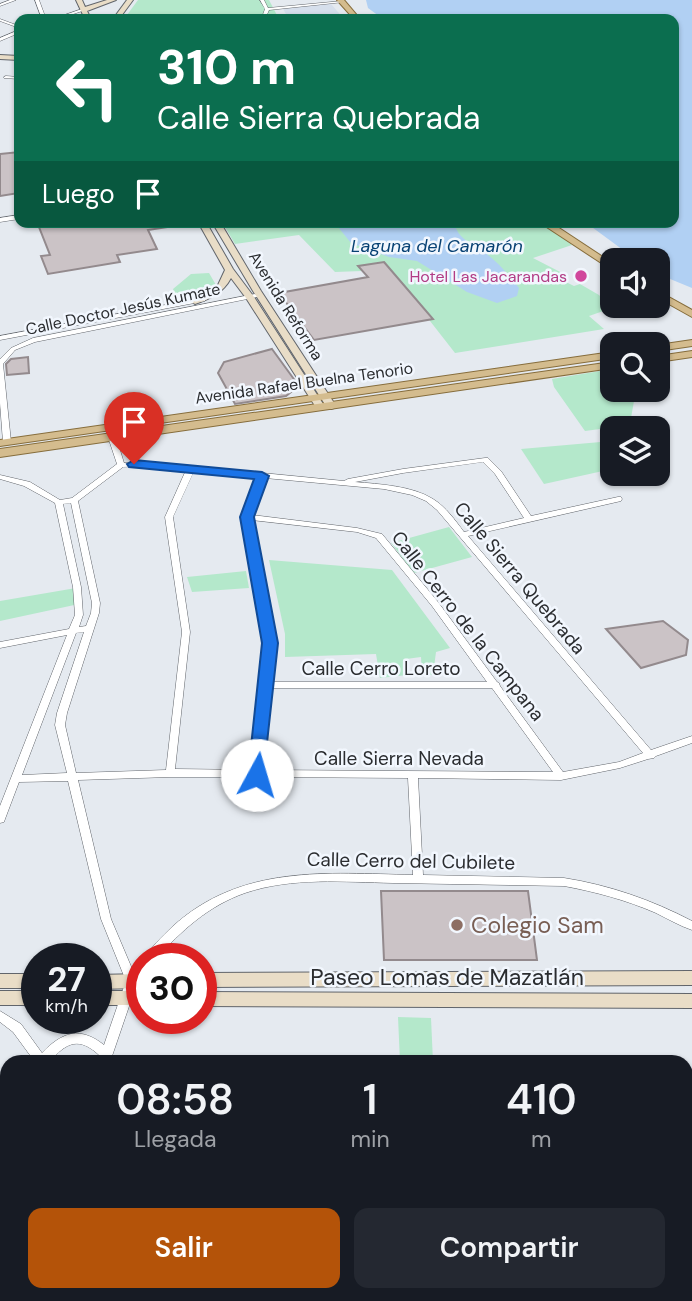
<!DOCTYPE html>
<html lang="es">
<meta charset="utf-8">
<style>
:root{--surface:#171b24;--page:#242831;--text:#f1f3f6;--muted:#9ea1a6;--accent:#b45309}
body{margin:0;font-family:"DM Sans",sans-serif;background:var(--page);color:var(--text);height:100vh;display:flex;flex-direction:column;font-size:26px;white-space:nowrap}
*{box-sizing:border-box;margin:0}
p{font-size:23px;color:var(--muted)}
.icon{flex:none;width:38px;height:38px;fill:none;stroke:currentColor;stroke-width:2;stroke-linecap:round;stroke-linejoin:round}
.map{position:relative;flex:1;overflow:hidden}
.drawer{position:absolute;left:0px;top:1055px;width:693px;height:247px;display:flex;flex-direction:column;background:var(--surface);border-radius:21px 21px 0 0;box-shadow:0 2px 5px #0004}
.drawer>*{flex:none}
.banner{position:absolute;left:14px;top:14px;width:665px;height:214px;border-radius:14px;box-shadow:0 2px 5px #0004;background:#0b6e4f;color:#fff;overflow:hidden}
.fabs{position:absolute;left:600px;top:248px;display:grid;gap:14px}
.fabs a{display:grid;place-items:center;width:70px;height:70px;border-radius:14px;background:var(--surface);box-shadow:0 2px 5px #0004;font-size:35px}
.speed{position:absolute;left:21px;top:943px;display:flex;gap:14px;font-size:35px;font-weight:700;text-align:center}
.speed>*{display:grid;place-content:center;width:91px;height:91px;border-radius:50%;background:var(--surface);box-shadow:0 2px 5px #0004;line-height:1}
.speed small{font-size:18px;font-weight:400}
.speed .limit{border:10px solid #d22;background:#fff;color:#111}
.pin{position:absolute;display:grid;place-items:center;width:60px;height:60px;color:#fff;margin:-72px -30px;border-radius:50% 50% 50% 0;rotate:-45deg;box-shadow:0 0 7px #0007}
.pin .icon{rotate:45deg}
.me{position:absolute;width:77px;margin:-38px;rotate:6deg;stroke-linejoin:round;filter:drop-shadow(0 0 5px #0008)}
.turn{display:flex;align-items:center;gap:24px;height:147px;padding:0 28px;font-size:32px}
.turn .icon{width:91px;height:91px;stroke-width:2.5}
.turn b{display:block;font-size:49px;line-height:60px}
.then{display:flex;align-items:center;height:66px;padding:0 28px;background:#0003;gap:14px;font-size:26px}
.eta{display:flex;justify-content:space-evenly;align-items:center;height:119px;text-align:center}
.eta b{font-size:42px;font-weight:600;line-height:49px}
.cta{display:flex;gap:14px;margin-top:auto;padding:14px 28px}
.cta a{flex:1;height:80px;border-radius:14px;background:var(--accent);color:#fff;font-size:28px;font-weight:600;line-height:80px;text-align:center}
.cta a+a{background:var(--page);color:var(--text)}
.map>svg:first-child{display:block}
.built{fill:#d6dfec}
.green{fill:#b4e8cb}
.water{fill:#b1d0f3}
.building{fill:#cbc3c6;stroke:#938a8d;stroke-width:2}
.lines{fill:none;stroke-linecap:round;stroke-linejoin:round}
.street-casing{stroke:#61656b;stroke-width:1}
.secondary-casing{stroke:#61656b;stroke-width:2}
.primary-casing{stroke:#866d3c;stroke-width:2}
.street{fill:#fff;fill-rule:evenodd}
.secondary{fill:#e9ddc7;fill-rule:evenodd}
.primary{fill:#d4bc8e;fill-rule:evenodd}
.route{fill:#1a73e8;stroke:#114b97;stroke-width:2}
.hotel-dot{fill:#d1479c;stroke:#f2f7fe;stroke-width:2.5}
.education-dot{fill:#8d6e63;stroke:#f2f7fe;stroke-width:2.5}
.labels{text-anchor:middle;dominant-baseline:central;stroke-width:5;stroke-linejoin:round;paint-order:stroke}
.far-hotel-label{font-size:16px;fill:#b23c85;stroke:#f2f7fe;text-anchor:end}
.far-street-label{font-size:16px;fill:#2b2d30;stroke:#f2f7fe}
.far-water-label{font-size:18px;font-style:italic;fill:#074173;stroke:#f2f7fe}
.street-label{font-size:19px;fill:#2b2d30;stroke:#f2f7fe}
.near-education-label{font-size:23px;fill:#785e54;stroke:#f2f7fe;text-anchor:start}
.near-street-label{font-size:23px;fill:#2b2d30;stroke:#f2f7fe}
</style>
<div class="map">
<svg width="692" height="1301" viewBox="0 0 692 1301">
<rect width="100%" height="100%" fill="#e5eaf0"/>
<polygon class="built" points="331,4 344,19 289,19 283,9"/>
<g class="green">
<polygon points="138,0 269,0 279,19 124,19"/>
<polygon points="222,222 541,222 572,245 533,258 566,275 560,279 574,286 580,284 599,295 612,308 589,316 604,329 455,353 384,262 359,266 362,271 335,272 299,235 235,244"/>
<polygon points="209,273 216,285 201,295 172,300 176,298 173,289 191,274"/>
<polygon points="612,369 612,390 636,390 629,429 612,429 612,438 604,438 600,429 585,431 554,387 552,379"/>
<polygon points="612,441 612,469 544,484 521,449"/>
<polygon points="449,527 472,557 414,573 391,543"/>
<polygon points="269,560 392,570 450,648 436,652 433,675 422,675 421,657 406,659 407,675 380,678 376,654 285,657 285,634"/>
<polygon points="246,571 249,588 192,592 187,577"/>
<polygon points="76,588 79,604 0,621 0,601"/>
<polygon points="398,1017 431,1018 433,1062 400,1062"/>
<polygon points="27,1295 408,1295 408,1301 26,1301"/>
</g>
<g class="water">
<polygon points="366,0 692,0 692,288 658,274 658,261 638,261 585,222 674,222 674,19 383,19 368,8"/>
<path d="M334,222H454C458,240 471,242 484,252C498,262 509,275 519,288L517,296L497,303L467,292L417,261L389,257L351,243Z"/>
</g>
<g class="building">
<polygon points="19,152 19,193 0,196 0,154"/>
<polygon points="37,222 167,222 168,227 148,230 157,249 117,255 120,262 48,274 41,256 50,255"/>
<polygon points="384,262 433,319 314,340 279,293 368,277 358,266"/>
<polygon points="272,349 296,382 296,388 286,396 235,404 218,373 224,362"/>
<polygon points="28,357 29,373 7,375 6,364 11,359"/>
<polygon points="663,621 688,640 686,655 641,668 606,629"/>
<polygon points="381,891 528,891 537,960 384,960"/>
</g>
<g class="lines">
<defs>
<g id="street">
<polygon points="10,0 16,0 0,6 0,4"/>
<polygon points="35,0 39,0 46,19 42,19"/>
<polygon points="260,0 264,0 268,8 342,1 344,2 269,10 266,17 268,19 264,19 262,17 265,9"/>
<polygon points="82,9 85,10 59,19 53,19"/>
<polygon points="0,19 19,26 19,28 0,21"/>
<polygon points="19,30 19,33 0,41 0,38"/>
<polygon points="6,76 19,77 19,79 4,78 4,77"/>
<polygon points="19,215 19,219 0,222 0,218"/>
<polygon points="255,294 258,296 257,297 35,342 15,350 3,364 11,442 7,444 3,442 0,403 0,359 11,348 33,338"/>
<polygon points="203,298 205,299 205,301 0,340 0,336"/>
<path d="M109,435H112L116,437L124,463L150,462L344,481L348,479L403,469L485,458H488L501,471L531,516L618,497H621L622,499L621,501L468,536L651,750L692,736V743L656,756L654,758L648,759L620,768L561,780L418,778L423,875L564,878C609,885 652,900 692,921V930C680,926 668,919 656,913C626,900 596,892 564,886C507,885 450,884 393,883C344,882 292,877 245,893C208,906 181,931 156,959H144C151,947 162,937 172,927C241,864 327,873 413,875L408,778L261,777L257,779L253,777H170L78,780L111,919L133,971L138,965L142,963V977L137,983L110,1062H98L100,1056C79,1036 67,1042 49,1062H35L13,1032L0,1022V1011L21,1024L42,1053C62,1032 80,1026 104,1045L126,981L101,919L68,781L19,782L5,819L4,822L0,823V806L67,635L0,648V642L69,629L75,615L73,587L55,503L24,486L0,479V475L30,482L60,500L72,498L117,464L108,437ZM483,462L495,474L524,518L464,532C455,520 446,507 433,499C413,486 379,484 355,482L403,473ZM150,466L186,470L165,517L182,632L166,770L76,773L65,725L67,713L99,613L100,603L78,501L123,467ZM194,471L258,477L243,517L266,643L253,770L175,769L190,632L173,517ZM265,478L384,489L412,495L426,501L437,510L643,753L619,762L563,772L500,686L499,683L497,682L438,602L382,534L357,528L252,515ZM71,503L92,603L91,613L86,626L79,627L83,615L81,587L63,504ZM251,520L357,532L376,538L432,606L487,682H271L274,643ZM84,632L57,713L55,725L67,773L22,775L76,633ZM270,688H492L553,772L262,770Z"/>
<polygon points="692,1126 692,1142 686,1146 686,1130"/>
<polygon points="686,1197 692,1200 692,1214 686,1211"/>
<polygon points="0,1223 7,1225 7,1260 5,1266 0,1268 0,1244 2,1238 6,1237 0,1235"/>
<polygon points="10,1295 24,1295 22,1301 8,1301"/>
<polygon points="577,1295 594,1295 598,1301 581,1301"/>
</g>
<g id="secondary">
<polygon points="76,0 82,0 85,7 107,0 116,0 87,11 91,19 85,19"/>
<polygon points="127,0 133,0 119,19 113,19"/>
<polygon points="0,55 19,56 19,60 0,59"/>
<path d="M198,222H206L233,269L254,297L325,407L323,409H317L246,298L231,278C223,293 210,299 195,304L191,301L218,285L225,270Z"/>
<polygon points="212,222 220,222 261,291 336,406 334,408 331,409 326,406 253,291"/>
<polygon points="692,971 692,985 201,987 201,973"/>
<rect x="0" y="974" width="37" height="14"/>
<polygon points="142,974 142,988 96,989 96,975"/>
<rect x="0" y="991" width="37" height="14"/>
<rect x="96" y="991" width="46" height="14"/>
<polygon points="201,992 692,994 692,1008 201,1006"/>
</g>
<g id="primary">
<polygon points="337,0 344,0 360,19 354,19"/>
<polygon points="539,222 550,222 612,263 612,270"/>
<polygon points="658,291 692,310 692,317 658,298"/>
<polygon points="692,340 692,346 658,351 658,345"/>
<polygon points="692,351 692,357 658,362 658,356"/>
<polygon points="612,352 612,358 0,446 0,440"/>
<polygon points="612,362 612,368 0,457 0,449"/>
</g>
</defs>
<use href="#street" class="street-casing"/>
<use href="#secondary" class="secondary-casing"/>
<use href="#primary" class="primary-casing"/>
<use href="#street" class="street"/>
<use href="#secondary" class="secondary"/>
<use href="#primary" class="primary"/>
</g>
<polygon class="route" points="134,460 262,472 269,476 254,517 278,643 263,779 251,779 248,775 262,643 240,517 254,479 129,467 127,464"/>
<circle class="hotel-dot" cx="581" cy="276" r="7"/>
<circle class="education-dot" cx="457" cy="925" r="7"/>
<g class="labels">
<g class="far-hotel-label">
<text x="567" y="276">Hotel Las Jacarandas</text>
</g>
<g class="far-street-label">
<text transform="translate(286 306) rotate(58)">Avenida Reforma</text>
<text transform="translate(123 309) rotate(-12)">Calle Doctor Jesús Kumate</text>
<text transform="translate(304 383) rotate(-8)">Avenida Rafael Buelna Tenorio</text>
</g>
<g class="far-water-label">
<text x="437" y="246">Laguna del Camarón</text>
</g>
<g class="street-label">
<text transform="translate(520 578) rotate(50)">Calle Sierra Quebrada</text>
<text transform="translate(468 626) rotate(52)">Calle Cerro de la Campana</text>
<text x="381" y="668">Calle Cerro Loreto</text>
<text x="399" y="758">Calle Sierra Nevada</text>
<text transform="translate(411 861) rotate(1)">Calle Cerro del Cubilete</text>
</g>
<g class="near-education-label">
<text x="471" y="925">Colegio Sam</text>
</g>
<g class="near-street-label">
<text x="447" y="977">Paseo Lomas de Mazatlán</text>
</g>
</g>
</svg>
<div class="fabs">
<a><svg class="icon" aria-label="sound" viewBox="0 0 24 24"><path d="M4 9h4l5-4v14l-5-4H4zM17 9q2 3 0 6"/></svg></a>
<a><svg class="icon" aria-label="search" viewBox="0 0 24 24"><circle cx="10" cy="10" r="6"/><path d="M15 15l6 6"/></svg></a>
<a><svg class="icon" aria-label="layers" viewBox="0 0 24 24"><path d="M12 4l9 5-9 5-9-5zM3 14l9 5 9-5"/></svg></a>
</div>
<div class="speed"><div>27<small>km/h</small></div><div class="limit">30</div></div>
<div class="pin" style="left:134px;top:464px;background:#d93025"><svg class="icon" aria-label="arrive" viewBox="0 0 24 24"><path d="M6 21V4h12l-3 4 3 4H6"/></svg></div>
<svg class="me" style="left:257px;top:775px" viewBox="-20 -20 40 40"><circle r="19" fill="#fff"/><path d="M0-13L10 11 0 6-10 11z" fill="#1a73e8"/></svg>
<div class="banner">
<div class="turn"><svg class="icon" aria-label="left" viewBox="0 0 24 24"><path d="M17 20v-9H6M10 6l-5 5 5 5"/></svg><div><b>310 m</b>Calle Sierra Quebrada</div></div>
<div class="then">Luego<svg class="icon" aria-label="arrive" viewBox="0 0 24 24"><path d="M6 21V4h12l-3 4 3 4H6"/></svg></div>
</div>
<section class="drawer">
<div class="eta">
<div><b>08:58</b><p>Llegada</p></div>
<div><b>1</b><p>min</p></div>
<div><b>410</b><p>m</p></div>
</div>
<div class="cta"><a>Salir</a><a>Compartir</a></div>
</section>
</div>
